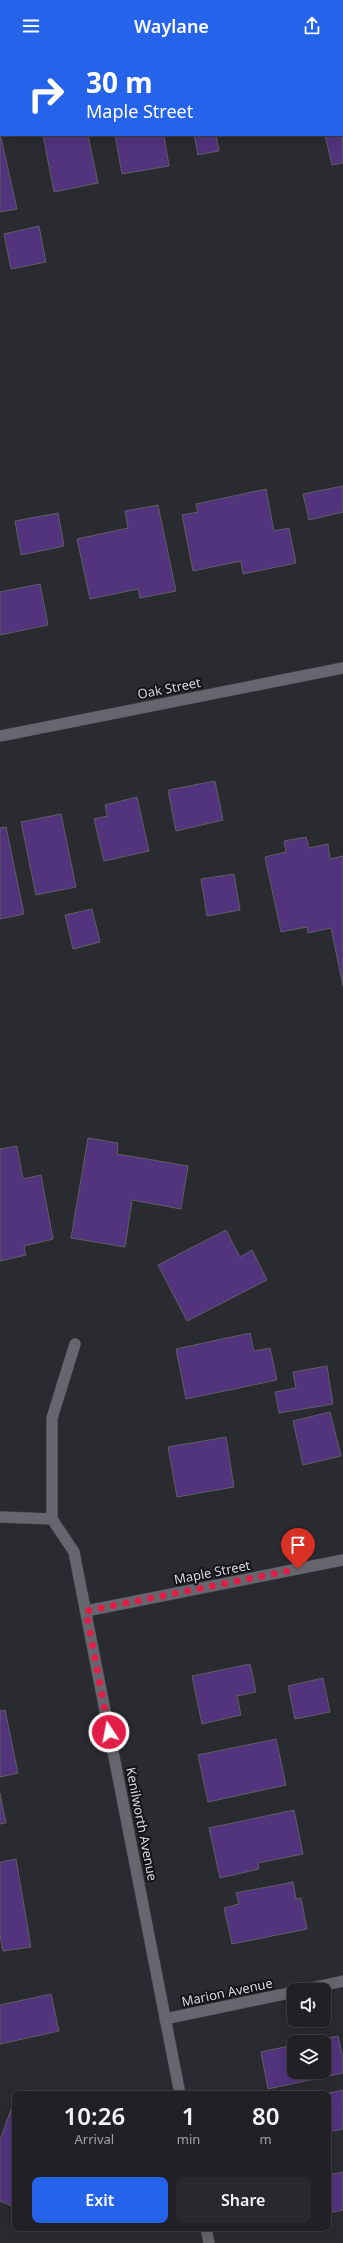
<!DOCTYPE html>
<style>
:root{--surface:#202025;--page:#28282d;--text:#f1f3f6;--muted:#a2a3a7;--line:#3d3e42;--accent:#2563eb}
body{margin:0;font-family:"Noto Sans",sans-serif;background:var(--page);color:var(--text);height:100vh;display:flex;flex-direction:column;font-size:15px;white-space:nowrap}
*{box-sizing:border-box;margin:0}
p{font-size:13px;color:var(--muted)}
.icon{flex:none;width:22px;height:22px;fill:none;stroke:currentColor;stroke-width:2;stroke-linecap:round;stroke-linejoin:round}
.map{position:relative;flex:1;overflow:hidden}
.sheet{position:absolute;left:12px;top:2039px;width:319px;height:140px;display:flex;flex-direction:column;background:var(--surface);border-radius:8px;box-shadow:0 4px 16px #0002,0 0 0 1px var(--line)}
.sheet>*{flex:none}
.top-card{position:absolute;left:0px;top:0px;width:343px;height:84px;box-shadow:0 4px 16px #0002,0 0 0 1px var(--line);background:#2563eb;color:#fff;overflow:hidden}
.tools{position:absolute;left:287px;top:1931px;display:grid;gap:8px}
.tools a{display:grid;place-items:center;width:44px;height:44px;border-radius:8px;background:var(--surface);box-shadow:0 4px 16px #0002,0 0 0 1px var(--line);font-size:20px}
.pin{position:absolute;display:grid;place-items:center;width:34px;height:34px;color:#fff;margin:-41px -17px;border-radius:50% 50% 50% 0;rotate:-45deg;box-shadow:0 0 4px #0007}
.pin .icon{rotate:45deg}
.me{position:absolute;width:44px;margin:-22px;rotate:349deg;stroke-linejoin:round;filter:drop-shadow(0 0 3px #0008)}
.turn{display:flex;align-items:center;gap:14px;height:84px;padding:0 20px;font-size:18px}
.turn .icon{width:52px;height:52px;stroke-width:2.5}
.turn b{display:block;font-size:28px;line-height:34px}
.eta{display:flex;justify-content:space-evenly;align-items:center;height:68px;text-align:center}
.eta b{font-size:24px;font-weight:600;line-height:28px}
.button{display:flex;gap:8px;margin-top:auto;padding:8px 20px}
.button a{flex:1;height:46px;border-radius:8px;background:var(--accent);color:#fff;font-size:16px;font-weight:600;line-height:46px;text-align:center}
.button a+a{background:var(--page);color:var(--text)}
header{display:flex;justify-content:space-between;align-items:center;height:52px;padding:0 20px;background:var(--accent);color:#fff;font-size:18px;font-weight:600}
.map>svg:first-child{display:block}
.building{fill:#52347d;stroke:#5f5d64}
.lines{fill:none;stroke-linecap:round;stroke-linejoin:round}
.minor-casing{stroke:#46474c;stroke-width:12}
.minor{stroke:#66666e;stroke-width:11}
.route{stroke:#e11d48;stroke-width:7;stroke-dasharray:0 12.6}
.labels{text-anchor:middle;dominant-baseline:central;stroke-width:4;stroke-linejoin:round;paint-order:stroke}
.street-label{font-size:13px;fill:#d8d8dc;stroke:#131417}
</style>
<header><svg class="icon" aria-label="menu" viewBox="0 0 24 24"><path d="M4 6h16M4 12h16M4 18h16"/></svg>Waylane<svg class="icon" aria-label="share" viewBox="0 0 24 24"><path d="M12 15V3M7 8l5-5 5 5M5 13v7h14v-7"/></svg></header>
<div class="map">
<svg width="343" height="2191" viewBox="0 0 343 2191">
<rect width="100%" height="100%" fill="#2a2b31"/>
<g class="building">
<polygon points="320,0 343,0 343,31 342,1"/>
<polygon points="342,70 343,111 332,113 325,83 342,83"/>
<polygon points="0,81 17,157 0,160"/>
<polygon points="43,83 88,83 98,131 54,140"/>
<polygon points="115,83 164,83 169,114 122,122"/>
<polygon points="194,83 216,83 219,99 198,103"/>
<polygon points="39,174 46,210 11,217 4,182"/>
<polygon points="343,434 343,460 309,468 303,442"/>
<polygon points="266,437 274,479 289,476 296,511 243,522 241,509 193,519 182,463 198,460 196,452"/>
<polygon points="158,453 176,539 140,546 138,537 90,547 77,487 128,476 125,459"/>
<polygon points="58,461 64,494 21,503 15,469"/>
<polygon points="40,532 48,573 0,583 0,540"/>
<polygon points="215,729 223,768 176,779 168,738"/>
<polygon points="137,745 149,799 104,809 94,767 107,764 105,753"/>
<polygon points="61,762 76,835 36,843 21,770"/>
<polygon points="6,775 24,862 0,867 0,776"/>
<polygon points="306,785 309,796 328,792 330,807 343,804 343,934 331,876 308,881 307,875 281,880 265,805 286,800 284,789"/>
<polygon points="234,822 240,858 207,864 201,827"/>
<polygon points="92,857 100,890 73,897 65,863"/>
<polygon points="88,1086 118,1091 117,1102 188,1114 181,1157 132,1148 125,1195 71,1186"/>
<polygon points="17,1094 23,1127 41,1123 53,1187 24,1194 26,1203 0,1209 0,1097"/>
<polygon points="226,1178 240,1205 252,1198 267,1228 187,1269 158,1213"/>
<polygon points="250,1281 254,1299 270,1296 277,1328 186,1347 176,1297"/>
<polygon points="327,1314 333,1352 279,1361 275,1340 296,1336 293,1320"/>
<polygon points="330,1360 341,1404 303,1413 293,1369"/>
<polygon points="226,1385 234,1435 177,1445 168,1395"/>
<polygon points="250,1612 256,1640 237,1644 241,1663 202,1672 192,1624"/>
<polygon points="323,1626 330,1660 295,1667 288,1634"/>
<polygon points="5,1658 18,1721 0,1725 0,1659"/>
<polygon points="276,1687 286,1733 208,1750 198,1703"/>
<polygon points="0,1741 6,1771 0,1772"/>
<polygon points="294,1758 303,1802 258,1811 259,1817 220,1826 209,1776"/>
<polygon points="16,1807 31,1895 3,1899 0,1883 0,1810"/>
<polygon points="293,1830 296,1847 301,1846 307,1877 232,1892 224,1856 239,1852 236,1841"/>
<polygon points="51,1942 59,1979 0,1992 0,1953"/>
<polygon points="338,1984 343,2006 343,2021 268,2037 261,2000 294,1993 294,2020 324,2020 324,1990 308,1990"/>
<polygon points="343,2038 343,2077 328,2080 328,2042 325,2042"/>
<polygon points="14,2049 15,2146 12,2154 0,2149 0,2088"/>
<polygon points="343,2120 343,2158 328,2161 328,2123"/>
</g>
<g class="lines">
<defs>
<g id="minor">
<polyline points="0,684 343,616"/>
<polyline points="0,1465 52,1467"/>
<polyline points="52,1467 74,1500 180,2042"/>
<polyline points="52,1467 52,1366 75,1292"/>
<polyline points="86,1559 343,1508"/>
<polyline points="302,1938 343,1929"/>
<polyline points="165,1967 294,1940"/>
<polyline points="206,2176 209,2191"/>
</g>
</defs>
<use href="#minor" class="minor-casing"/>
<use href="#minor" class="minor"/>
</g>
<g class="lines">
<polyline class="route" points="109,1680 86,1559 298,1517"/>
</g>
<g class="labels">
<g class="street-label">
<text transform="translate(169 636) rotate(-11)">Oak Street</text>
<text transform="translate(212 1520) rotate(-11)">Maple Street</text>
<text transform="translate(142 1772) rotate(79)">Kenilworth Avenue</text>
<text transform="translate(227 1940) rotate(-12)">Marion Avenue</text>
</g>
</g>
</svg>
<div class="tools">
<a><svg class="icon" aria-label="sound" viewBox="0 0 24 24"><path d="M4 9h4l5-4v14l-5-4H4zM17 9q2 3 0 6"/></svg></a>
<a><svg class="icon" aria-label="layers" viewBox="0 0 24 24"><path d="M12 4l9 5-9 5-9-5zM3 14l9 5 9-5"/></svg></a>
</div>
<div class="pin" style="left:298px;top:1517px;background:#d93025"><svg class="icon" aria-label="arrive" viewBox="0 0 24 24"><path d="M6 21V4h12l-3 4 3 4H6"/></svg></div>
<svg class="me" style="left:109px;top:1680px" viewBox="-20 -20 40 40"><circle r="17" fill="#e11d48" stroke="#fff" stroke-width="3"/><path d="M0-11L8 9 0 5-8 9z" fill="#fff"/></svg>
<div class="top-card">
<div class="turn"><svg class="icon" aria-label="right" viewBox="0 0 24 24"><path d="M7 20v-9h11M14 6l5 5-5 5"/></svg><div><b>30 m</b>Maple Street</div></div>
</div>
<section class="sheet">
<div class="eta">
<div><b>10:26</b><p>Arrival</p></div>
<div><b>1</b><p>min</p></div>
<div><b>80</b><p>m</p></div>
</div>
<div class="button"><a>Exit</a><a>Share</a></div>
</section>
</div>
